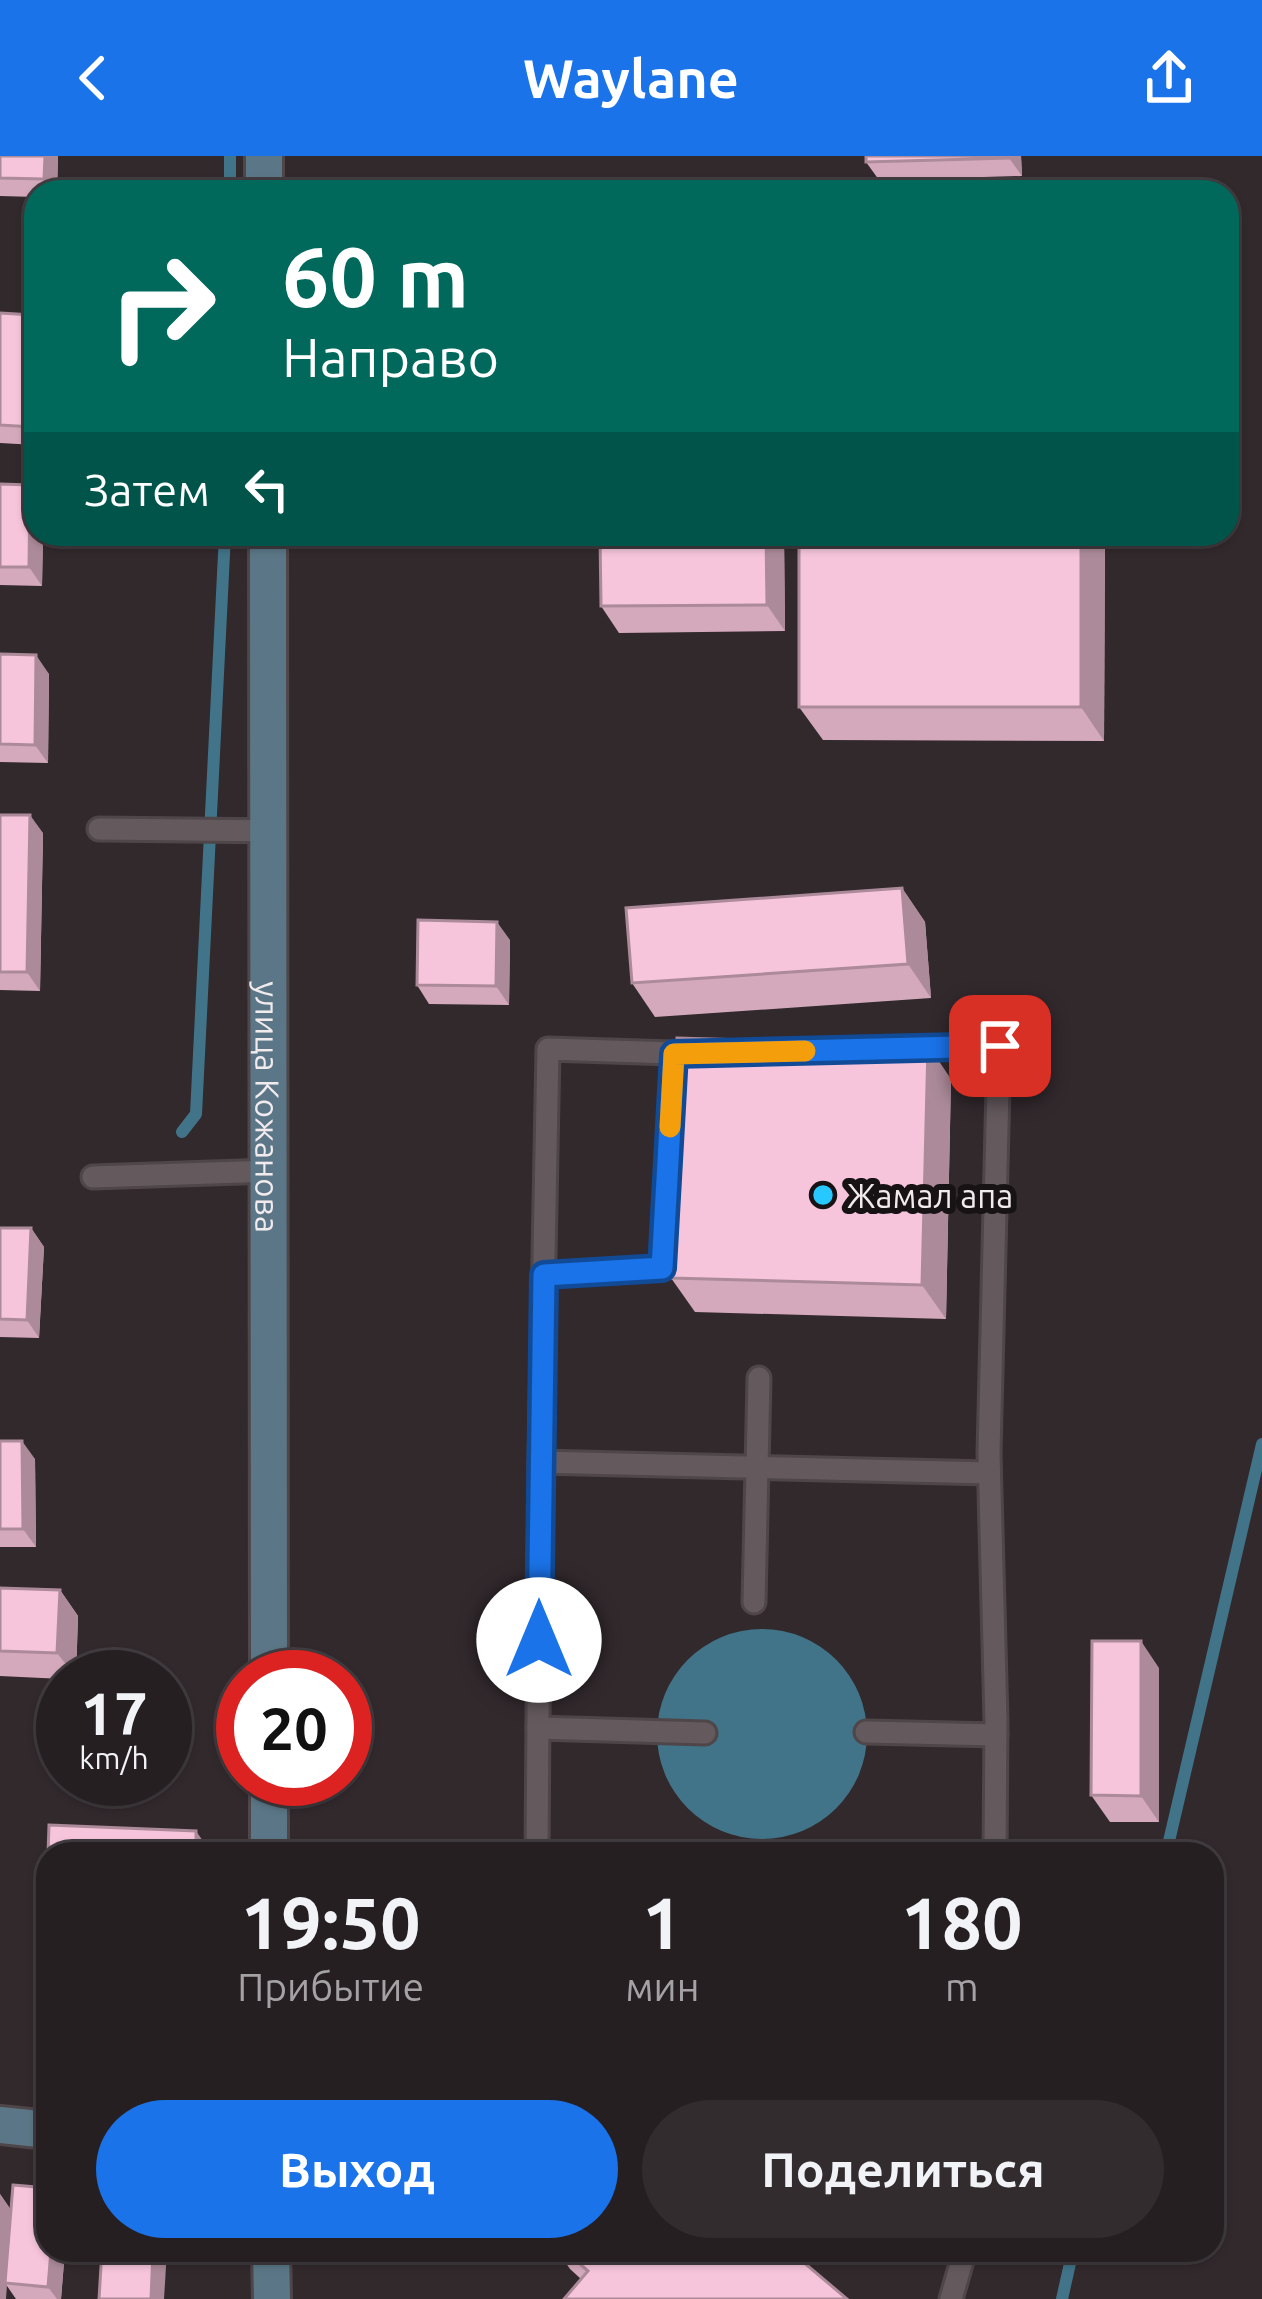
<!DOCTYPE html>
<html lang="ru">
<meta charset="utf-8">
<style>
:root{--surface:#261f22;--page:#322c2f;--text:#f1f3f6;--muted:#a4a2a5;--line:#423d40;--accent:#1a73e8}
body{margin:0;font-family:Ubuntu,sans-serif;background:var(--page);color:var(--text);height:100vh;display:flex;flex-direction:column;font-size:45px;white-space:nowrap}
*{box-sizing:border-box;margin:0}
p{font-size:39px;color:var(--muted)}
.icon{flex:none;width:66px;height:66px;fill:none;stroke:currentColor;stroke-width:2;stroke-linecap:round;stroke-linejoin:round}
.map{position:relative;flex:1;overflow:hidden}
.sheet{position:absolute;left:36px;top:1686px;width:1188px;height:420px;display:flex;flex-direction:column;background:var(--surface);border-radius:36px;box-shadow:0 3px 9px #0004,0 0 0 3px var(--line)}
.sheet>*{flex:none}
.banner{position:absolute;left:24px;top:24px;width:1215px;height:366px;border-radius:36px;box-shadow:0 3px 9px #0004,0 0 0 3px var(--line);background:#00695c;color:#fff;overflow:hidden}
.speed{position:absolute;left:36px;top:1494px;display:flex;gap:24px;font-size:60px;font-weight:700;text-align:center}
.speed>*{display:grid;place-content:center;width:156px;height:156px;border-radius:50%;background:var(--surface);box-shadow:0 3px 9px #0004,0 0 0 3px var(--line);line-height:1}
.speed small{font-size:30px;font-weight:400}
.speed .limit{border:18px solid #d22;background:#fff;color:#111}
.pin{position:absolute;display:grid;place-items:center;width:102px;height:102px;color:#fff;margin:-51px;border-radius:24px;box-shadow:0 6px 18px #0006}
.me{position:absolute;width:132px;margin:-66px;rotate:0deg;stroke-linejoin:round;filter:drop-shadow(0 0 9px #0008)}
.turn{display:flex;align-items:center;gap:42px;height:252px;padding:0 60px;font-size:54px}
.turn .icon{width:156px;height:156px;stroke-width:2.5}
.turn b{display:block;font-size:84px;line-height:102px}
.then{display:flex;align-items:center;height:114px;padding:0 60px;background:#0003;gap:24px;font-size:45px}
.eta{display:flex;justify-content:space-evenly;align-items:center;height:204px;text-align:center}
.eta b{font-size:72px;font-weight:700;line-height:84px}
.cta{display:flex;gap:24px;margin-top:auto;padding:24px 60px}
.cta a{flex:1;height:138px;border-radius:72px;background:var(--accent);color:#fff;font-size:48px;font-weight:700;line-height:138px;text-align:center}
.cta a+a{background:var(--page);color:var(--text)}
header{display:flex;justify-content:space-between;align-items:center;height:156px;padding:0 60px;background:var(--accent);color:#fff;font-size:54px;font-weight:700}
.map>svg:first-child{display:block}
.water{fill:#427489}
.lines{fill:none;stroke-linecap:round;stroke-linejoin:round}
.stream{stroke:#427489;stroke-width:12}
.lane-casing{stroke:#4e4649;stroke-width:27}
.secondary-casing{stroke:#4e4649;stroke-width:42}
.lane{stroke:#645a5e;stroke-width:21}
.secondary{stroke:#5b7787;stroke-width:36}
.wall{fill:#d4a9bc}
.shaded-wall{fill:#ac8a99}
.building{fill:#f6c5db;stroke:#ac8a99;stroke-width:3}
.route-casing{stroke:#114b97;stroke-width:30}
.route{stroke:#1a73e8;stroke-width:21}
.slow{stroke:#f59e0b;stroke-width:21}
.poi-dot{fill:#27c8ff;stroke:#171315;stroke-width:4.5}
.labels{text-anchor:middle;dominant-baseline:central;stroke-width:12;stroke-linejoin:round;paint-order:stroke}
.street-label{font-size:33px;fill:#f2ebee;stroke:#171315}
.poi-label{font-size:33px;fill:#f2ebee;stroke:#171315;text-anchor:start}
</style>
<header><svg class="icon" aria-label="back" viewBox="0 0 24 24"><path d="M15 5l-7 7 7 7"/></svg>Waylane<svg class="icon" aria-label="share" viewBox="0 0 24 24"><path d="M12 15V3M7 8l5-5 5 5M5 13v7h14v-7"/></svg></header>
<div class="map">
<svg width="1262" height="2143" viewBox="0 0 1262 2143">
<rect width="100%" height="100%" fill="#32292d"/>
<circle class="water" cx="762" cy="1578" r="105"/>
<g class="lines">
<g class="stream">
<polyline points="230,36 230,0"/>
<polyline points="182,976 196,958 225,378"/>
<polyline points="1166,1698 1262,1288"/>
<polyline points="1062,2143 1073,2094"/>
</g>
<defs>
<g id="lane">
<polyline points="99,673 269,675"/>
<polyline points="903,892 999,890 989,1297 996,1565 995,1698"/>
<polyline points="93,1021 270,1015"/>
<polyline points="544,1119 662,1111 674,898"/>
<polyline points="540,1306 989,1317"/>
<polyline points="754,1446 759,1222"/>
<polyline points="538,1572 705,1577"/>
<polyline points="866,1576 996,1579"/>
<polyline points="537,1698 540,1306 548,893 703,898"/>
<polyline points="951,2143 965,2094"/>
</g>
<g id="secondary">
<polyline points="264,0 264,36"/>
<path id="s1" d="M268,378L269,1521"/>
<polyline points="269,1698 269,1623"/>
<polyline points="0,1969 48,1974"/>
<polyline points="271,2094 272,2143"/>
</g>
</defs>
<use href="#lane" class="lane-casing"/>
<use href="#secondary" class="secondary-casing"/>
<use href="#lane" class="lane"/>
<use href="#secondary" class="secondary"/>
</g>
<g class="wall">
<polygon points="0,0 58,0 57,36 36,36 36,41 0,40"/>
<polygon points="866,0 1021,0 1022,20 879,24 866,6"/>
<polygon points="0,157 32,159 36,165 36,289 0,287"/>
<polygon points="0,328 30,329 36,337 36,378 43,378 42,430 0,429"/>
<polygon points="799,378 1105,378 1104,585 823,584 799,551"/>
<polygon points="784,380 785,475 619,477 601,450"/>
<polygon points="0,498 49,518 48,607 0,606"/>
<polygon points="0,659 43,677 40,835 0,834"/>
<polygon points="902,732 925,766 931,842 655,861 632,827"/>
<polygon points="510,784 509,849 429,848 417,829"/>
<polygon points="951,923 946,1163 695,1156 671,1122"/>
<polygon points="0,1072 31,1072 44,1091 39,1182 0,1181"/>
<polygon points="0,1285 35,1303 36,1391 0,1391"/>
<polygon points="0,1432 60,1434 78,1460 76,1521 63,1521 63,1523 0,1520"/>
<polygon points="1159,1512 1159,1666 1110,1666 1091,1639"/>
<polygon points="0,2038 11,2054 65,2094 61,2143 16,2143 7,2130"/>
<polygon points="557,2094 789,2094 581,2123 570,2113"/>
</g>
<g class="shaded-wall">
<polygon points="45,0 58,0 57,36 53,36 44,23"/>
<polygon points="1009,0 1021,0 1022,20 1009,2"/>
<polygon points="32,159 36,165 36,275 33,271"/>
<polygon points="30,329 36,337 36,378 43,378 42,430 29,411"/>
<polygon points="766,378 783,378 784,380 785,475 767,449"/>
<polygon points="1081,378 1105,378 1104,585 1081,551"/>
<polygon points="36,499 49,518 48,607 35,589"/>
<polygon points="30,659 43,677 40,835 27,816"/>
<polygon points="902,732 925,766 931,842 908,808"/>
<polygon points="497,766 510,784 509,849 496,830"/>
<polygon points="928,889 951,923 946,1163 922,1129"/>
<polygon points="31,1072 44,1091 39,1182 27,1164"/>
<polygon points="22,1285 35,1303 36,1391 23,1373"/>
<polygon points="60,1434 78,1460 76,1521 57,1497"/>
<polygon points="1141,1485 1159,1512 1159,1666 1141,1640"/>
<polygon points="196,1675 212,1698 196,1698"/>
<polygon points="0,2038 12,2056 6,2143 0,2143"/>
<polygon points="51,2094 65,2094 61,2143 57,2143 48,2131"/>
<polygon points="153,2094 167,2094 164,2143 151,2143"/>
</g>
<g class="building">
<polygon points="0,0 45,0 44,23 0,22"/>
<polygon points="866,0 1009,0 1009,2 866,6"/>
<polygon points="0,157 32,159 33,271 0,269"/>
<polygon points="0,328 30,329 29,411 0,411"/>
<polygon points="600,378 766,378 767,449 601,450"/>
<rect x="799" y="378" width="282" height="173"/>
<polygon points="0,498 36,499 35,589 0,588"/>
<polygon points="0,659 30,659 27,816 0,816"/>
<polygon points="902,732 908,808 632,827 626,752"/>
<polygon points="418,764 497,766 496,830 417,829"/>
<polygon points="677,882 928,889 922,1129 671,1122"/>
<polygon points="0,1072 31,1072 27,1164 0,1163"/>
<polygon points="0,1285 22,1285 23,1373 0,1373"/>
<polygon points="0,1432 60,1434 57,1497 0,1495"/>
<polygon points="1092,1485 1141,1485 1141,1640 1091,1639"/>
<polygon points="49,1669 196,1675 196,1698 48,1698"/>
<polygon points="48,1721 48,1861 46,1861"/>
<polygon points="13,2029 48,2032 48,2094 51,2094 48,2131 5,2127"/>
<polygon points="102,2094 153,2094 151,2143 99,2143"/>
<polygon points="564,2094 789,2094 847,2143 564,2143 588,2115"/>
</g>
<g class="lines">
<defs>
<polyline id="route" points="539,1484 544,1119 662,1112 674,898 1000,890"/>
</defs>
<use href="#route" class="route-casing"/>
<use href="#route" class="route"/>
<polyline class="slow" points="670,971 674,898 805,895"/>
</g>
<circle class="poi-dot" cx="823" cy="1039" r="12"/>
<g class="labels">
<g class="street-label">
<text stroke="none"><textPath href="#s1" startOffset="573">улица Кожанова</textPath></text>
</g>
<g class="poi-label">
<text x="847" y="1039">Жамал апа</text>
</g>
</g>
</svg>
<div class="speed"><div>17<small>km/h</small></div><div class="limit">20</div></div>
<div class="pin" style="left:1000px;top:890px;background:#d93025"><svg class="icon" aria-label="arrive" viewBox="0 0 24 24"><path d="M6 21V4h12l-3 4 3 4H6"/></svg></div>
<svg class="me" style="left:539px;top:1484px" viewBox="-20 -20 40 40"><circle r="19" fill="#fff"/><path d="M0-13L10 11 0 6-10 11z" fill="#1a73e8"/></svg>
<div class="banner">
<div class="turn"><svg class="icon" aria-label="right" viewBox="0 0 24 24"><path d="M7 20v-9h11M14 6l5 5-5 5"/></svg><div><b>60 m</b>Направо</div></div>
<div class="then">Затем<svg class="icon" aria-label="left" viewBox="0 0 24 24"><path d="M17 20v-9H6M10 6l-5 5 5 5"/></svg></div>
</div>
<section class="sheet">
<div class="eta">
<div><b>19:50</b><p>Прибытие</p></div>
<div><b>1</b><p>мин</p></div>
<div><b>180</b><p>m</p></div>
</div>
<div class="cta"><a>Выход</a><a>Поделиться</a></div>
</section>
</div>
